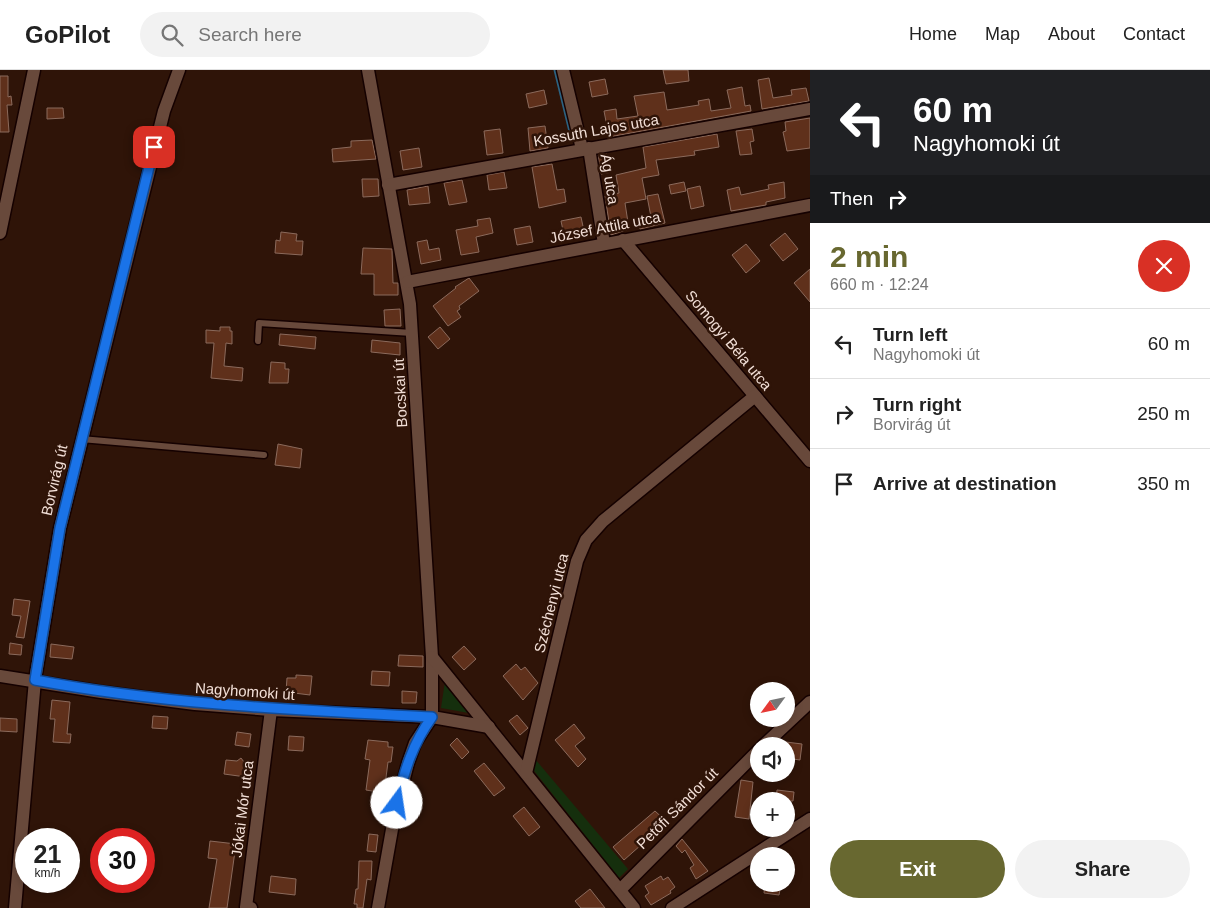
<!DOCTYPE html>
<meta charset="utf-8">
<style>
:root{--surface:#fff;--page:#f2f2f2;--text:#222;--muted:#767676;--line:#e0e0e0;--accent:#686830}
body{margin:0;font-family:Helvetica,sans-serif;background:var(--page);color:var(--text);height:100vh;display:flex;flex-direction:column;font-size:19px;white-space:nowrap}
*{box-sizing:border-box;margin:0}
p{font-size:16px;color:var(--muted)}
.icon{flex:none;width:28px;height:28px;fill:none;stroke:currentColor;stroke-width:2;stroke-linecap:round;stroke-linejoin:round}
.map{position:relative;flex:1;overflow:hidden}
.drawer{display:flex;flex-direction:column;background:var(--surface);width:400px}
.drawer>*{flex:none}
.hud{background:#202124;color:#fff;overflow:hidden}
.needle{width:32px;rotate:237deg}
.controls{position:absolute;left:750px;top:612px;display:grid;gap:10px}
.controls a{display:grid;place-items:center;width:45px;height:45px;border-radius:50%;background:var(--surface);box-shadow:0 2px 8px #0003;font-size:25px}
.speed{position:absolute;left:15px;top:758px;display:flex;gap:10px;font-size:25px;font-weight:700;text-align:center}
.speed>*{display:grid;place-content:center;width:65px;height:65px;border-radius:50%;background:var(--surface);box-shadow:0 2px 8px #0003;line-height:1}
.speed small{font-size:12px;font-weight:400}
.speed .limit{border:8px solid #d22;background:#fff;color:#111}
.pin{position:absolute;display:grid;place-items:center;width:42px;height:42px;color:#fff;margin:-21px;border-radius:10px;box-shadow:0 2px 8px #0006}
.me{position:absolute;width:55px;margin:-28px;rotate:14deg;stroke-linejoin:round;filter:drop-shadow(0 0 4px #0008)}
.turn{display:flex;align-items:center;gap:18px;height:105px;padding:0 20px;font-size:22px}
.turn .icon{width:65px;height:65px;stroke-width:2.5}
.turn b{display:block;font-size:35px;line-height:42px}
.then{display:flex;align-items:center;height:48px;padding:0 20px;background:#0003;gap:10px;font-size:19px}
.round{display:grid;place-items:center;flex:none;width:52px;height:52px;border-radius:26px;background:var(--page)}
.headline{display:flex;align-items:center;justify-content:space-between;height:85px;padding:0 20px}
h1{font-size:30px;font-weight:800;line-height:38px;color:var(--accent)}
.cta{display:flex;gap:10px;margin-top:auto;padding:10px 20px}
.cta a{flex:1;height:58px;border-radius:30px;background:var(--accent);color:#fff;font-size:20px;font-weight:800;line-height:58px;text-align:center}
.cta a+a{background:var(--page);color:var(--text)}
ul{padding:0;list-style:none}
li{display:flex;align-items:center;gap:15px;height:70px;padding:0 20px;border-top:1px solid var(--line)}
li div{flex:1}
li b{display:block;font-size:19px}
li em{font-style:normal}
header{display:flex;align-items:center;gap:30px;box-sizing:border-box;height:70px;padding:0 25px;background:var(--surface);border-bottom:1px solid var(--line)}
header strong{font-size:24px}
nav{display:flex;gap:28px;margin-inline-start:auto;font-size:18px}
.search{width:350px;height:45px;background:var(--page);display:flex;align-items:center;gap:12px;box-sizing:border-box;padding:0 18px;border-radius:28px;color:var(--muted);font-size:19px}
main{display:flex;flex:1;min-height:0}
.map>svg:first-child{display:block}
.green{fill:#152f0d}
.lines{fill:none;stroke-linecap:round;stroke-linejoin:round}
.stream{stroke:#2c6281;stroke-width:3}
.building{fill:#5f301b;stroke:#8b6a5c}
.lane-casing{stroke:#150100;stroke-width:9}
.street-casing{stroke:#150100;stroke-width:15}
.lane{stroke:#68493b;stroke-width:6}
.street{stroke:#68493b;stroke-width:12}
.route-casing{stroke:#114b97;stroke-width:12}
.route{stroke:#1a73e8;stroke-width:9}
.labels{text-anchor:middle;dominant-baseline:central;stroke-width:5;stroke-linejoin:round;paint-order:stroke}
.street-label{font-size:15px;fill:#f2dfd7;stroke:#2f1408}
</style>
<header>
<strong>GoPilot</strong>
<div class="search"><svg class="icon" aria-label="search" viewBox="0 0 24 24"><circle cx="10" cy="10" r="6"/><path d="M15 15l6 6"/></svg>Search here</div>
<nav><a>Home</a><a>Map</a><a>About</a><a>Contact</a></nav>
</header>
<main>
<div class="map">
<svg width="810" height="838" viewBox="0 0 810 838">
<rect width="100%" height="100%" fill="#2f1408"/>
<g class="green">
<polygon points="445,611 474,644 441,638"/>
<polygon points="535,689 628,799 619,808 531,697"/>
</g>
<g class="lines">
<polyline class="stream" points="555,0 572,70"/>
</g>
<g class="building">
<polygon points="663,0 688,0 689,11 666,14"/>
<polygon points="0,6 8,6 8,27 11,26 12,35 7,35 9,62 0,62"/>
<polygon points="769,8 773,28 792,25 791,20 806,18 809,31 762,39 758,10"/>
<polygon points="605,9 608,24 592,27 589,12"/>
<polygon points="742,17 745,36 750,35 751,41 609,67 604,41 616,39 617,49 638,46 634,26 664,22 667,40 699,35 698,31 709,29 711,41 731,38 727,20"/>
<polygon points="544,20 547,34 529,38 526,24"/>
<polygon points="47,38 63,38 64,48 47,49"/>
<polygon points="810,48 810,78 787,81 783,62 786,61 785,52"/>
<polygon points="545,56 548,78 530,81 528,58"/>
<polygon points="500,59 503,83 487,85 484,61"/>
<polygon points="752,59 754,71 750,72 752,84 740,85 736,61"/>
<polygon points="717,64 719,77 694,81 695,85 656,90 659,105 642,108 646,129 625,133 629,159 611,165 605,126 619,123 616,105 646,98 643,77"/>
<polygon points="372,70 376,89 333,92 332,79 351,77 351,71"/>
<polygon points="419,78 422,97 403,100 400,81"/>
<polygon points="607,84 612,102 601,104 598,85"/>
<polygon points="552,94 557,120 564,119 566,132 539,138 532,97"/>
<polygon points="504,102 507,118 489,120 487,105"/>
<polygon points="362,109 378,109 379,126 363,127"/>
<polygon points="462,110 467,132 449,135 444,113"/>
<polygon points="684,112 686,121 671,124 669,115"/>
<polygon points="784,112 785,128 766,132 766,135 731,141 727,120 739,117 741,125 769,119 768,115"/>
<polygon points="428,116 430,133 409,135 407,120"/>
<polygon points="700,116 704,136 691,139 687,119"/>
<polygon points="658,124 665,153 640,159 638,150 651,147 647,126"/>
<polygon points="581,147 584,161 564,165 561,151"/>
<polygon points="490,148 493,163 476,167 479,182 461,185 456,160 478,156 477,150"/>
<polygon points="530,156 533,172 517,175 514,159"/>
<polygon points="281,162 297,164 296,171 303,171 302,185 275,183 276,170 280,171"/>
<polygon points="785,163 798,179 783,191 770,175"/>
<polygon points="427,170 429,180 439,178 441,190 421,194 417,172"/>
<polygon points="746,174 760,191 746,203 732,185"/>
<polygon points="363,178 392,179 393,213 398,213 398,225 374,225 374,204 361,204"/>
<polygon points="810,199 810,232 794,213"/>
<polygon points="469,208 479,221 459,236 460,239 457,241 461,247 448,256 433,236 456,218 455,217"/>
<polygon points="400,239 401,256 385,256 384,240"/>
<polygon points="220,257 230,257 230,261 232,261 232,274 226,273 224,296 243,298 242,311 211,308 214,273 206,273 206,260 220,261"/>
<polygon points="440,257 450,269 438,279 428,267"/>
<polygon points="280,264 316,267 315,279 279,275"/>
<polygon points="372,270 400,273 400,285 371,282"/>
<polygon points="271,292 285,293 285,299 289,299 288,313 269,313"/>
<polygon points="278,374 302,379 300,398 275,395"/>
<polygon points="14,529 30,531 24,568 16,567 21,546 12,545"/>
<polygon points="10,573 22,575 21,585 9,584"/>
<polygon points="51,574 74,577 72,589 50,587"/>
<polygon points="464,576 476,589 464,600 452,587"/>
<polygon points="399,585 423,586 423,597 398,596"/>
<polygon points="516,594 521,600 525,597 538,613 523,630 503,606"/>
<polygon points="372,601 390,602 389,616 371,615"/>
<polygon points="296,605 312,606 310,625 286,622 287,608 296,608"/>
<polygon points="402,621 417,622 416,633 402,633"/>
<polygon points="52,630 70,632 67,664 71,664 70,673 53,672 55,649 50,649"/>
<polygon points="517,645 528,658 520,665 509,651"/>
<polygon points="153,646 168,647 167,659 152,658"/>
<polygon points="0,648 17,649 17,662 0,661"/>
<polygon points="574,654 585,668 575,676 586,689 578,697 555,670"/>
<polygon points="237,662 251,664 249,677 235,675"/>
<polygon points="289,666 304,667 303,681 288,680"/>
<polygon points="457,668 469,682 462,689 450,675"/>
<polygon points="368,670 388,672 388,677 393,677 391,692 388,692 384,723 366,720 370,690 365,689"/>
<polygon points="786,672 802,674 800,690 786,688"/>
<polygon points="241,688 247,696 246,707 224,704 226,690 237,691"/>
<polygon points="484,693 505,718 494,726 474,701"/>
<polygon points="741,710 753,712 749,749 735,747"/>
<polygon points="777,720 794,722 793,731 776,731"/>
<polygon points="524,737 540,757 529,766 513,746"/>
<polygon points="655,741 667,752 624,790 613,777"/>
<polygon points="369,764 378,765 376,782 367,781"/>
<polygon points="682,769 708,801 696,809 690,798 694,795 685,780 682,783 676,776"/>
<polygon points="210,771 236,774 227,838 209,838 217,789 208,788"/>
<polygon points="359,791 372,791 371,810 367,809 363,838 357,838 357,834 354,834 356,819 358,819"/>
<polygon points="271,806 296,809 295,825 269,822"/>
<polygon points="661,806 663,810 668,807 675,817 670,821 671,823 651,835 645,826 649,823 645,816"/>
<polygon points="765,814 781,814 779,825 764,823"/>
<polygon points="590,819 605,838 581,838 575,831"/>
</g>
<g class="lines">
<defs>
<g id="lane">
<polyline points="258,271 259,253 412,263"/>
<polyline points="81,369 264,385"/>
</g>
<g id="street">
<polyline points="368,0 410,234 432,587 432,647 415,673 408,693 394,748 378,838"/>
<polyline points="563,0 582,79"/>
<polyline points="589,78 604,174"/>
<polyline points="388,115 810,39"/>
<polyline points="0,163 34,0"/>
<polyline points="623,170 810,391"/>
<polyline points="407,212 810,135"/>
<polyline points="432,587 634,838"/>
<polyline points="0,606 101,622 195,634 271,640 432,647 489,657"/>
<polyline points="763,676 810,632"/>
<polyline points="526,703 577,491 586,470 603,451 755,326"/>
<polyline points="620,820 759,680"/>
<polyline points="15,838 35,610 60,458 164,41 179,0"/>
<polyline points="251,838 246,837 271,640"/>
<polyline points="672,838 810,749"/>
</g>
</defs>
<use href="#lane" class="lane-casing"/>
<use href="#street" class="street-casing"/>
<use href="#lane" class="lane"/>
<use href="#street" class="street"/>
</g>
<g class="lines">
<defs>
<path id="route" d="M154,77L60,458L35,610C167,635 299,640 432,647C413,673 404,701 397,733"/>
</defs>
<use href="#route" class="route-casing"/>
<use href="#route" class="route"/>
</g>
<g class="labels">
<g class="street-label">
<text transform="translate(596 60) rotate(-10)">Kossuth Lajos utca</text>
<text transform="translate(610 109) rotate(81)">Ág utca</text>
<text transform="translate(605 157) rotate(-11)">József Attila utca</text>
<text transform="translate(729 270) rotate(50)">Somogyi Béla utca</text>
<text transform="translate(400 323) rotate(-93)">Bocskai út</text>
<text transform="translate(54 410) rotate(-77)">Borvirág út</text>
<text transform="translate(551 533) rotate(-76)">Széchenyi utca</text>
<text transform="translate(245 621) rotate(4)">Nagyhomoki út</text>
<text transform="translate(677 738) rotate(-45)">Petőfi Sándor út</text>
<text transform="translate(242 739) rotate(-83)">Jókai Mór utca</text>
</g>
</g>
</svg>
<div class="controls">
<a><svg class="needle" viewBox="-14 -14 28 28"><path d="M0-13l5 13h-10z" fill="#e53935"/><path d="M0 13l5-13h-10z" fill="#767676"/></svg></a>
<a><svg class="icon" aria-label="sound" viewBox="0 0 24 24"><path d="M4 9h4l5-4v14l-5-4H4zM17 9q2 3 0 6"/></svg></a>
<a>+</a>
<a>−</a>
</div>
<div class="speed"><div>21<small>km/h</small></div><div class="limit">30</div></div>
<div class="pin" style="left:154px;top:77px;background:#d93025"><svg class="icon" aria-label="arrive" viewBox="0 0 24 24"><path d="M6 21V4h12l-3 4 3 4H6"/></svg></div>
<svg class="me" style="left:397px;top:733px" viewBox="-20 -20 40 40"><circle r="19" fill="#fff"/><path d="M0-13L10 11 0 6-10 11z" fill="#1a73e8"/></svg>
</div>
<section class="drawer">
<div class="hud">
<div class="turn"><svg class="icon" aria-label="left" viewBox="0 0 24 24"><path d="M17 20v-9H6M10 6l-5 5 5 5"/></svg><div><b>60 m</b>Nagyhomoki út</div></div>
<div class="then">Then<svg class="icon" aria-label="right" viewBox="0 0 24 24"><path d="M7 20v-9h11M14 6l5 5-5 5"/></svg></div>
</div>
<div class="headline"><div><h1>2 min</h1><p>660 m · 12:24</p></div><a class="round" style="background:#d93025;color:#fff"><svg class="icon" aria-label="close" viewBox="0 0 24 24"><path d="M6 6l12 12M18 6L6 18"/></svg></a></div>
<ul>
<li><svg class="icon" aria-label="left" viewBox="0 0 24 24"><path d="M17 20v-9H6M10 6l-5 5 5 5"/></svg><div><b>Turn left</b><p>Nagyhomoki út</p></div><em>60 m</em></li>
<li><svg class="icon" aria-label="right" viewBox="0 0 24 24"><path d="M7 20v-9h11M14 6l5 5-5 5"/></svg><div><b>Turn right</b><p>Borvirág út</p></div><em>250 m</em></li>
<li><svg class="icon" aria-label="arrive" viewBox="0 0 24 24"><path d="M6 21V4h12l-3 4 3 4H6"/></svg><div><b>Arrive at destination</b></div><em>350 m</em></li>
</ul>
<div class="cta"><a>Exit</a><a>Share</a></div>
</section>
</main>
